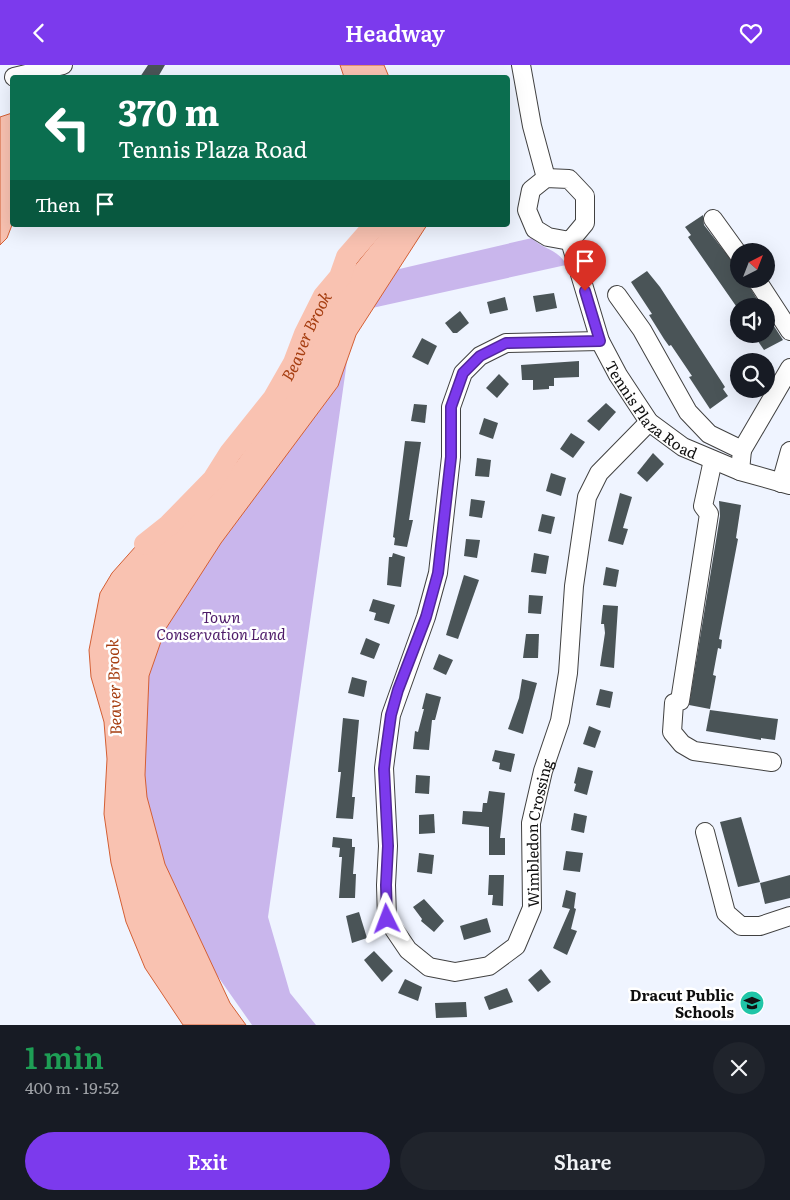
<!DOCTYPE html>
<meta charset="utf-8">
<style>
:root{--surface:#171b24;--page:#20242c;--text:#f1f3f6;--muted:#9ea1a6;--accent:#7c3aed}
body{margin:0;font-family:Literata,serif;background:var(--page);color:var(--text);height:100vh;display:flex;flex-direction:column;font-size:19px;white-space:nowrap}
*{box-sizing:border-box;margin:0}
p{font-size:16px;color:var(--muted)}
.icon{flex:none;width:28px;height:28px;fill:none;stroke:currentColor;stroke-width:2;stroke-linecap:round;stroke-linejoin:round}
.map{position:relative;height:960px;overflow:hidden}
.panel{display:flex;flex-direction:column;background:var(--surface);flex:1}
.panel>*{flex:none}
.top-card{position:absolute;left:10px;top:10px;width:500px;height:152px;border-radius:5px;box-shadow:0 5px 20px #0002;background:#0b6e4f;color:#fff;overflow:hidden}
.needle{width:32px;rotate:42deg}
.buttons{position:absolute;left:730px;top:178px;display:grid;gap:10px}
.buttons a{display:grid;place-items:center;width:45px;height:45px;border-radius:50%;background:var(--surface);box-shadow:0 5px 20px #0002;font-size:25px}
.pin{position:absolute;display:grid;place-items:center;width:42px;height:42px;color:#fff;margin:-51px -21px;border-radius:50% 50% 50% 0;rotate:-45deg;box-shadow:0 0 5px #0007}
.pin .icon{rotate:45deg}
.me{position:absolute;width:55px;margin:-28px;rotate:357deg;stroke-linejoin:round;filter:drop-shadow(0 0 4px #0008)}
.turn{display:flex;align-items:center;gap:18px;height:105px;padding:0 25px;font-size:22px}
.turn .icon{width:65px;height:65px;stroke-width:2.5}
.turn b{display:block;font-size:35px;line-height:42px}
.then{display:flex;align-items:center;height:48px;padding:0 25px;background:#0003;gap:10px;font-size:19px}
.round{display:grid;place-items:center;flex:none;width:52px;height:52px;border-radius:26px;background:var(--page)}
.summary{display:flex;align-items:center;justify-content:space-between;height:85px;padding:0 25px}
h1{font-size:30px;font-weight:600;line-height:38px;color:#1e9e55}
.cta{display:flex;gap:10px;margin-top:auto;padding:10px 25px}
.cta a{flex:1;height:58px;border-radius:30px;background:var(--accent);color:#fff;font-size:20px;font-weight:600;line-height:58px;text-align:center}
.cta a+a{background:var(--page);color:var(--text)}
header{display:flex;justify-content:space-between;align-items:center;height:65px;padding:0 25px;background:var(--accent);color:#fff;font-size:22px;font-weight:600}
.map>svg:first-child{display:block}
.green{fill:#c9b6ec}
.water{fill:#f9c2b1;stroke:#d45f34}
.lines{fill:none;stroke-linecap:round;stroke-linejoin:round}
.river{stroke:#f9c2b1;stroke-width:22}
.building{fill:#4a5457}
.minor-casing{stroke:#414141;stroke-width:20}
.minor{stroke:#fff;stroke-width:18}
.route-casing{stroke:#51269a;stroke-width:12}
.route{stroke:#7c3aed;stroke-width:9}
.labels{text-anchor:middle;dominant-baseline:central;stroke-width:5;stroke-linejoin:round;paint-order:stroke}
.street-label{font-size:15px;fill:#0e0e0e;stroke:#fff}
.park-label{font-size:15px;font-style:italic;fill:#4e1b69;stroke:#fff}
.poi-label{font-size:15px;font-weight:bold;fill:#0e0e0e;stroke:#fff;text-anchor:end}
.water-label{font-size:16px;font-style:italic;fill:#a63e11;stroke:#fff}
</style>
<header><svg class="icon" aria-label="back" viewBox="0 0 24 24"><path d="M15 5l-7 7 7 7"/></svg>Headway<svg class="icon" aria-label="heart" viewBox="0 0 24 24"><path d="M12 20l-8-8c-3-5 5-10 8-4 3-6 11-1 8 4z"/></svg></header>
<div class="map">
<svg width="790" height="960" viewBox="0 0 790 960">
<rect width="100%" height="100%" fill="#eff4ff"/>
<path class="green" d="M532,173C542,184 560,185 566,200L354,247L268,852L290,928L316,960H252L162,832L129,705L133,532L249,405L348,216Z"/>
<g class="water">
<polygon points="340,0 384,0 389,12 344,12"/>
<polygon points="12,48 12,160 7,173 0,180 0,52"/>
<polygon points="383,160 427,160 356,270 338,321 221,478 165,565 149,611 145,710 147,732 165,799 230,938 246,960 183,960 145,903 126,857 111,798 104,749 107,694 104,657 91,612 89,585 100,528 112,508 136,481 162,463 176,458 211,432 245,385 291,295 352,204 378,172"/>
</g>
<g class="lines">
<path class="river" id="s1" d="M145,479L169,460L213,415L230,388L274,333L294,298L305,269L324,231L340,212L347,192L375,160"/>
</g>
<g class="building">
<polygon points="148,0 165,0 158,12 140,12"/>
<polygon points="703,150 704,160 739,205 739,214 745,214 761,241 736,241 688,172 691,170 685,162"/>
<polygon points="647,206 660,222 725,322 723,324 728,331 710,344 689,312 692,311 671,280 669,281 664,274 649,250 652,249 631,217"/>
<polygon points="554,228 557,243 536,247 533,231"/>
<polygon points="505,232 508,245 490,249 487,237"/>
<polygon points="460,246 469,258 457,268 453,268 445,258"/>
<polygon points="766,249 783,275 764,285 753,269 766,269"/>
<polygon points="422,273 437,281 428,300 412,292"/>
<polygon points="579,296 579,312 554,313 554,321 549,321 549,324 533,325 533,315 522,315 521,300"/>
<polygon points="499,309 509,319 497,333 486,323"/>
<polygon points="606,338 616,347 599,366 587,356"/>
<polygon points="414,339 427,340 425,358 411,356"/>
<polygon points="484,353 498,358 493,374 479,369"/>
<polygon points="571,368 585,377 573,393 560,384"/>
<polygon points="405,376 421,377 409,455 413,455 407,482 394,480 395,473 393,472"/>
<polygon points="653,388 664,399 647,417 637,408"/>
<polygon points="477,393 491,395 489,412 475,411"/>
<polygon points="551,408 566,413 561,431 546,426"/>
<polygon points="620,428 632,432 623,463 628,464 623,480 608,476"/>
<polygon points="471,434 485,436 482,453 469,451"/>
<polygon points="719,436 741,440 736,473 738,474 719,574 722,575 721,584 718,583 713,610 716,611 710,644 689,640 720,451"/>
<polygon points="542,449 555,452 551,469 538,466"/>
<polygon points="466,474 480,475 477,493 464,491"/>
<polygon points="393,488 405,492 401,522 387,520 389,492 392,492"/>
<polygon points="534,488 549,491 546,509 531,507"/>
<polygon points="606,502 619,505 616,522 603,520"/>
<polygon points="464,510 479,515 458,574 446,570"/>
<polygon points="529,530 543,531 541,549 528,548"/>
<polygon points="373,534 395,540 389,559 374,555 376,548 369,546"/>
<polygon points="603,540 618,541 614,603 600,601 605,568 604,559 601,559"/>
<polygon points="526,569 539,569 538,593 523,593"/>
<polygon points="366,573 380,579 374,594 360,589"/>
<polygon points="439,589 453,595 446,610 433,604"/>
<polygon points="352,612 367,616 364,632 348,628"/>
<polygon points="522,614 537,618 523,669 508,664 519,633"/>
<polygon points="600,624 613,627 610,643 596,640"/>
<polygon points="426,628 441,632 435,655 432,655 429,685 413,684 415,666 418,667 424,644 422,644"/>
<polygon points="710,645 778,654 775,675 761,673 761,675 706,666"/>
<polygon points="343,653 359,655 352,732 355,732 353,754 336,753 341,707 338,707"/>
<polygon points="589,661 601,666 595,683 583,679"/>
<polygon points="495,685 515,689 511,707 499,704 500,698 492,696"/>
<polygon points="578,702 593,706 587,730 574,726 576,719 574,718"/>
<polygon points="416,710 430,711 429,729 415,728"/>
<polygon points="489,726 505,728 500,773 505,773 505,790 489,790 489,762 462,759 463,746 482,747 483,738 487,738"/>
<polygon points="574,748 587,751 584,768 571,765"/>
<polygon points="434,749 435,768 419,769 419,750"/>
<polygon points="741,752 760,817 738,822 720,757"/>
<polygon points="333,772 352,774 352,782 355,782 353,809 356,809 355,833 339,833 342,792 339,792 340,783 332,782"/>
<polygon points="566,786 583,788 580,807 563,805"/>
<polygon points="419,788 434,790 432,809 417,807"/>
<polygon points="489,810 504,810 503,841 492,840 493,830 488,830"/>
<polygon points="790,810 790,833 765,839 760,818"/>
<polygon points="566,825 576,828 574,843 576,844 571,864 577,866 567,890 553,883 570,844 562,842"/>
<polygon points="424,834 444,856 434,867 421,856 422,854 413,842"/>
<polygon points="359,847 367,873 352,878 346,851"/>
<polygon points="487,853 491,867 464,875 460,861"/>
<polygon points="374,886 393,906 382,917 364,895"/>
<polygon points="541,904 551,917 538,927 528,915"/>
<polygon points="405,914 422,922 418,936 398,928"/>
<polygon points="507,923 513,937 489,945 484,932"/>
<polygon points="466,937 467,952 436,953 435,938"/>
</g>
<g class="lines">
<defs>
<g id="minor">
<polyline points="521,0 532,61 546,113"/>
<polyline points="14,12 63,0"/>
<polygon points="546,113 569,114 585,131 585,158 570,176 548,172 535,164 527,145 531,125"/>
<polyline points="713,154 739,190"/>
<path id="s2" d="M570,176L600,276L618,310L649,357L683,382L740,406L790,420"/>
<polyline points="756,214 790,266"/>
<polyline points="617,230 642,265 688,347 709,369 742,385 740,406"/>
<path id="s3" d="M600,276L506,278L480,291L463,308L451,342V392L438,508L426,552L391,650L384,703L388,781L386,820L387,854L408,885L429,902L455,907L489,901L516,881L532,843L531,758L543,706L560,656L568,608L574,521L587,432L599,408L649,357"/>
<polyline points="742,385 790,303"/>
<polyline points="713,395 703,441 709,449 680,636 674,638 672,667 682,679 694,686 772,697"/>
<polyline points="781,418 790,386"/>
<polyline points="705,767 726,848 741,861 760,861 790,851"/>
</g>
</defs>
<use href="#minor" class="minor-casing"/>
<use href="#minor" class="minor"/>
</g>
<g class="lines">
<defs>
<polyline id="route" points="387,854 386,820 388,781 384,704 386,686 391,650 398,625 426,552 438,508 451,392 451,342 463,308 480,291 506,278 600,276 585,226"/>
</defs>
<use href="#route" class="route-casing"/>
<use href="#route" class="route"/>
</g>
<defs>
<symbol id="school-disc" viewBox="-11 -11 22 22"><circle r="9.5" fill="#1fc5a7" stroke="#fff"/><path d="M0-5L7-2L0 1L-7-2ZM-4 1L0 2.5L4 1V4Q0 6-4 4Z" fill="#111"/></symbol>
</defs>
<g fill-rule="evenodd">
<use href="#school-disc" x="738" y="924" width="28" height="28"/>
</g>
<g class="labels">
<g class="street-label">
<text stroke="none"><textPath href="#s2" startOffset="192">Tennis Plaza Road</textPath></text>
<text stroke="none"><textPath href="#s3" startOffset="980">Wimbledon Crossing</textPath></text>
</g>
<g class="park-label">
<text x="221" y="551">Town<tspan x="221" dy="17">Conservation Land</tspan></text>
</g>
<g class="poi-label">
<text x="734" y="929">Dracut Public<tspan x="734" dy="17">Schools</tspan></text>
</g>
<g class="water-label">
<text stroke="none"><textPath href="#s1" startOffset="266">Beaver Brook</textPath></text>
<text transform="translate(113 622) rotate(-92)">Beaver Brook</text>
</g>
</g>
</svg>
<div class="buttons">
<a><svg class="needle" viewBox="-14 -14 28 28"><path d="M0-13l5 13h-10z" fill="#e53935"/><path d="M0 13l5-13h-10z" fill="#9ea1a6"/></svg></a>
<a><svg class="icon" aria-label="sound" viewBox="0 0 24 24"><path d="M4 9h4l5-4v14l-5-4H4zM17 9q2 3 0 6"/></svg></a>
<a><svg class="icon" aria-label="search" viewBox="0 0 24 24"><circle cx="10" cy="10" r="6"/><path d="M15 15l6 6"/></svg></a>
</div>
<div class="pin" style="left:585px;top:226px;background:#d93025"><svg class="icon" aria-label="arrive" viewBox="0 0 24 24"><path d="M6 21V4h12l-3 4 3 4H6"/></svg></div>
<svg class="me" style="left:387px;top:854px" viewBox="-20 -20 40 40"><path d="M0-17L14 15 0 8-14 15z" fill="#7c3aed" stroke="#fff" stroke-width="4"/></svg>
<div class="top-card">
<div class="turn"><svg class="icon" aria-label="left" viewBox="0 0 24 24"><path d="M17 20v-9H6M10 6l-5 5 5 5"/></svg><div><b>370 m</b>Tennis Plaza Road</div></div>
<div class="then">Then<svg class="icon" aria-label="arrive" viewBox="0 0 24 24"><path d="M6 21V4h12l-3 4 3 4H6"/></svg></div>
</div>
</div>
<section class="panel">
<div class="summary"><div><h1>1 min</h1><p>400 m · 19:52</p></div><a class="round"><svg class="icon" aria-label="close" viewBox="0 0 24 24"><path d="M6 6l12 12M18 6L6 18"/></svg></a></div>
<div class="cta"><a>Exit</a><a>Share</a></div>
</section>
